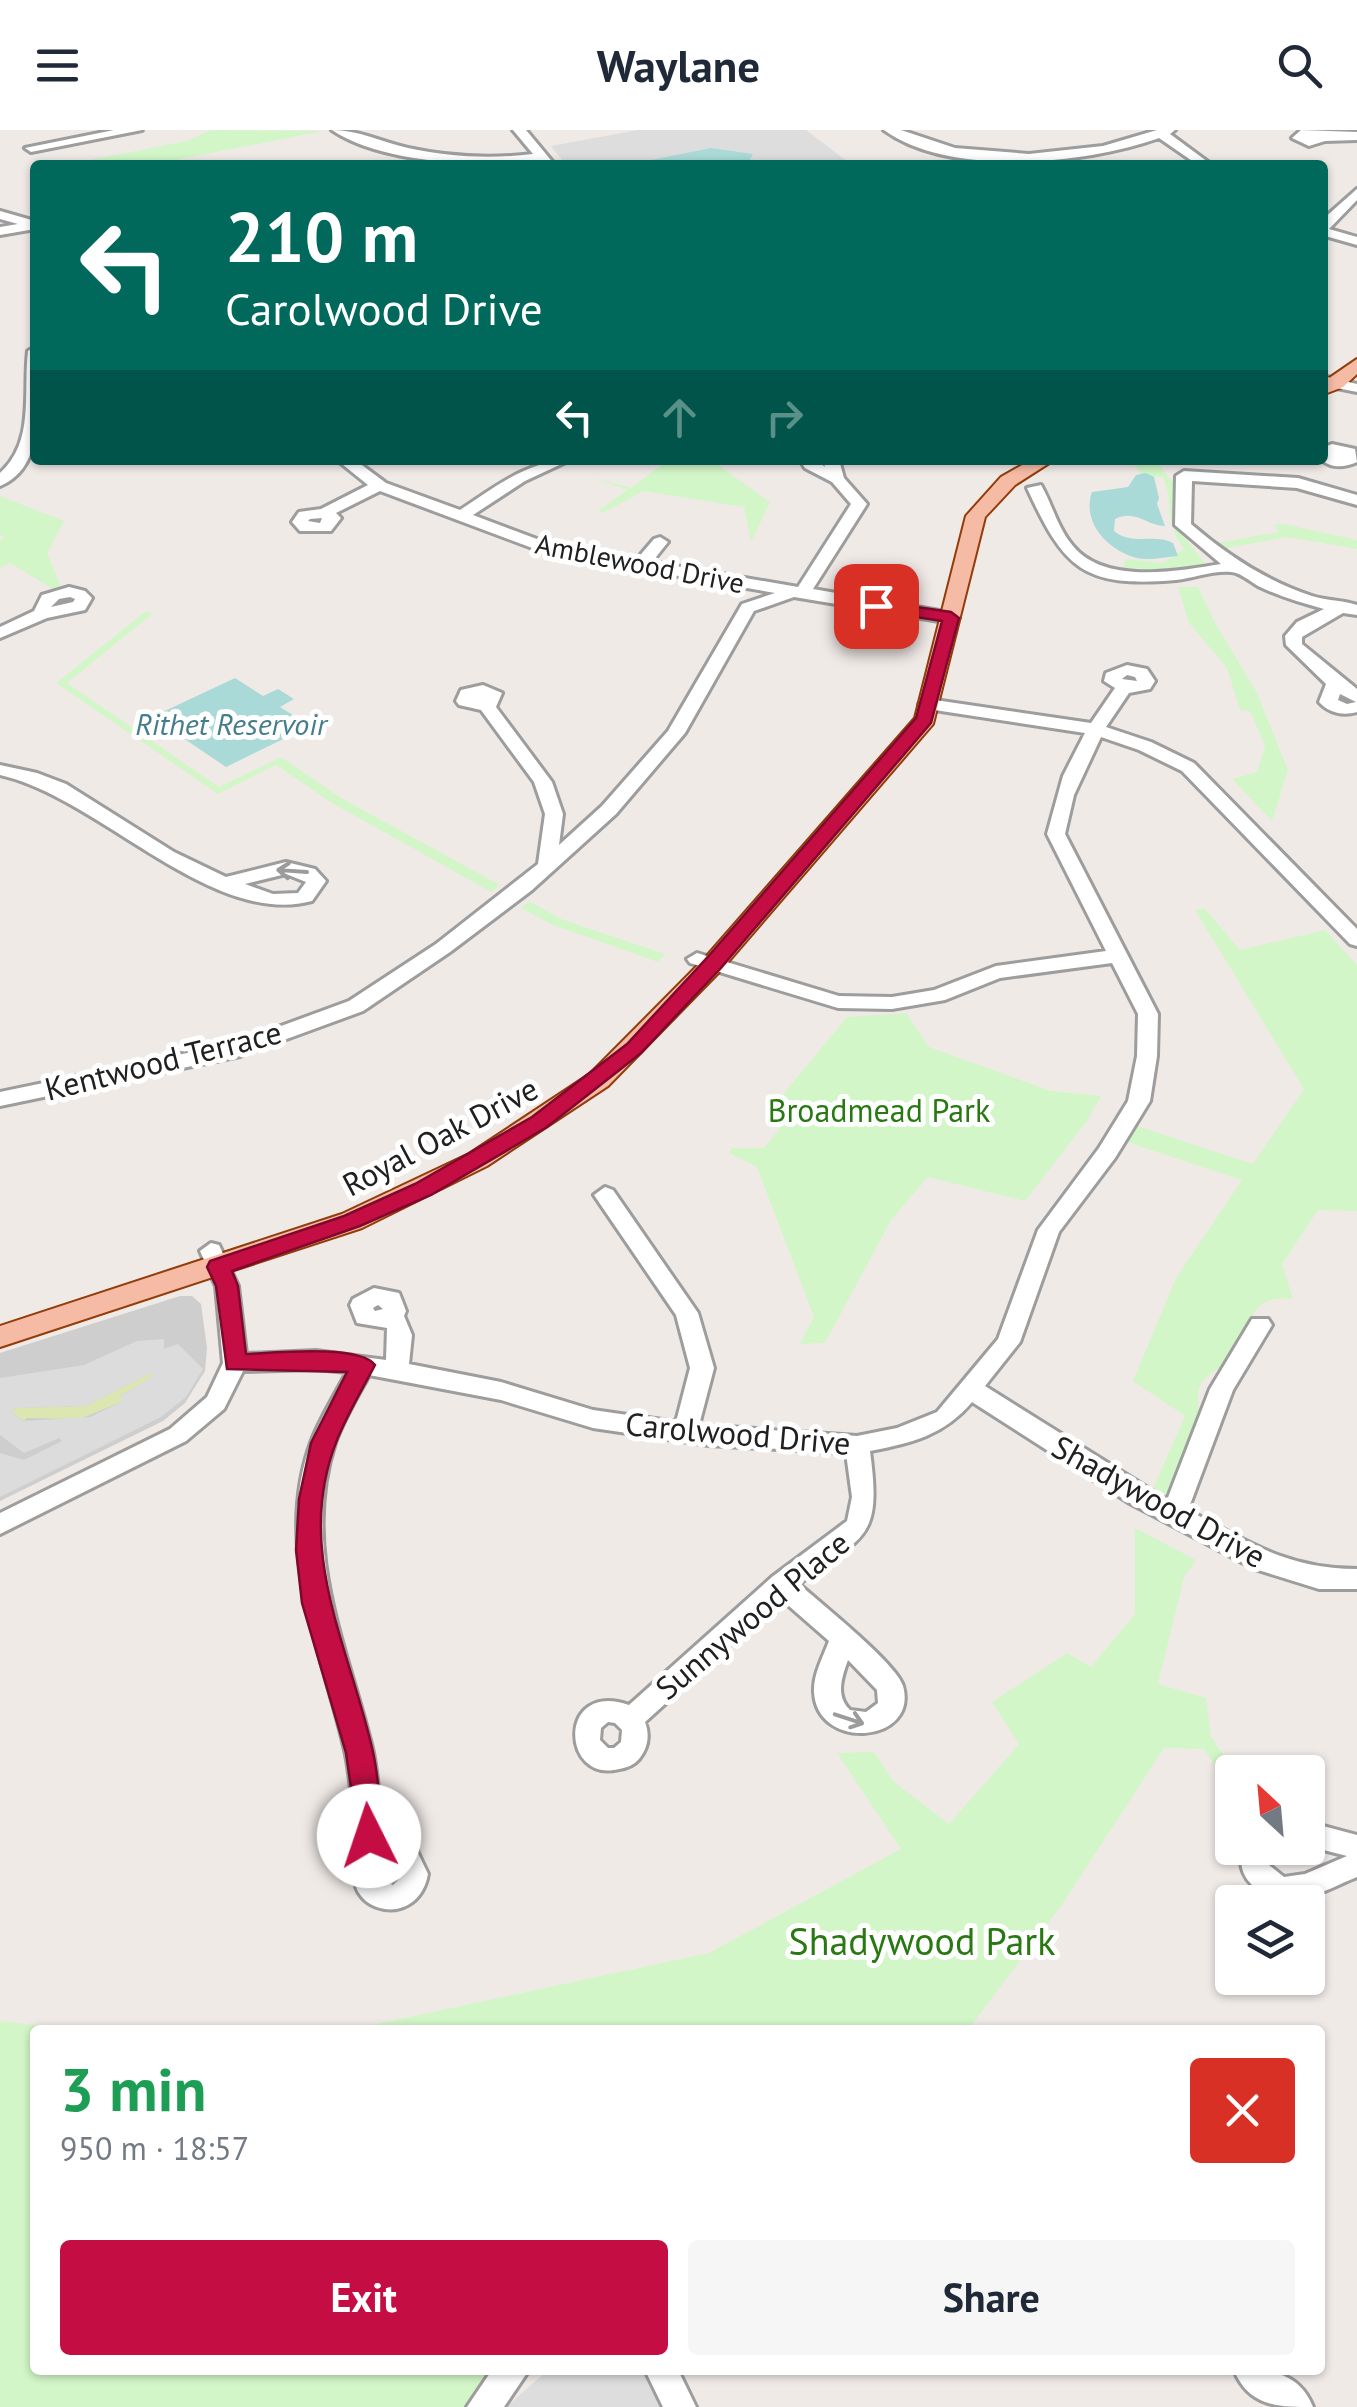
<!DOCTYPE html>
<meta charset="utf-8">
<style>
:root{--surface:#fff;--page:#f6f6f7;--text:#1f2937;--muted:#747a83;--accent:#c30d43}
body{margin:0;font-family:"PT Sans",sans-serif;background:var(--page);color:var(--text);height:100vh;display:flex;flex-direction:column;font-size:38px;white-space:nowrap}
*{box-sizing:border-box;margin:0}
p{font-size:32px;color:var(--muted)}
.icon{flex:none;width:55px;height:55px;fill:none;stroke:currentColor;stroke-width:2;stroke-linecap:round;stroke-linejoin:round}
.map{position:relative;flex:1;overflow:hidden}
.drawer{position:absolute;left:30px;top:1895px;width:1295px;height:350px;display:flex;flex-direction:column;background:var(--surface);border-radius:10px;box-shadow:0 2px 8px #0004}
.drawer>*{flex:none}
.top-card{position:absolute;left:30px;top:30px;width:1298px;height:305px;border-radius:10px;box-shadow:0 2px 8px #0004;background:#00695c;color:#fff;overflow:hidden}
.needle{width:65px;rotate:334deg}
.buttons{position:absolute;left:1215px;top:1625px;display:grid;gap:20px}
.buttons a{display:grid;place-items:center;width:110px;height:110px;border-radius:10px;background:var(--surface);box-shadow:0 2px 8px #0004;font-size:50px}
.pin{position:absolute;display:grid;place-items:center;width:85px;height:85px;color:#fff;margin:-42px;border-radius:20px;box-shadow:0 5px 15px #0006}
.me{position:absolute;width:110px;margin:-55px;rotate:356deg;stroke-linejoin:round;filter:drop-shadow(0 0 8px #0008)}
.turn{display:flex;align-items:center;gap:35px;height:210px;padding:0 30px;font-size:45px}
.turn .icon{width:130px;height:130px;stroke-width:2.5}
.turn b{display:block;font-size:70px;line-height:85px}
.lanes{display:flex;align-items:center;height:95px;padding:0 30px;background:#0003;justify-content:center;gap:50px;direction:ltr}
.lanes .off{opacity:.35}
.round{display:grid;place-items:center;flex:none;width:105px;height:105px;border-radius:10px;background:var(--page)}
.head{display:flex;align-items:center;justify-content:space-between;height:170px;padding:0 30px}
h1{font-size:60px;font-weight:800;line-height:75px;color:#1e9e55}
.action{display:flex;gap:20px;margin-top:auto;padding:20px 30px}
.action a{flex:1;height:115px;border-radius:10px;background:var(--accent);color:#fff;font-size:40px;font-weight:800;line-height:115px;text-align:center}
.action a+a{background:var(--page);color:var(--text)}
header{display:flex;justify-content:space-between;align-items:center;height:130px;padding:0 30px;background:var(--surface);font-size:45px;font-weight:800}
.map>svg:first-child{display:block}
.residential{fill:#dedddd}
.religious{fill:#cecece}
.grass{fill:#dbe6b0}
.park{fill:#d2f6c7}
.parking{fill:#dcdcdc;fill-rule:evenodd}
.water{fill:#aadad7}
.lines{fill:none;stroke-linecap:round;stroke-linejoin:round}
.minor-casing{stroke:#9d9d9d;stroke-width:6}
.major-casing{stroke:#923c09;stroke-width:4}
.minor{fill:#fff;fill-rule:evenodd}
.major{fill:#f6bba5;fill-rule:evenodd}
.oneway{stroke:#9b9b9b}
.route{fill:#c30d43;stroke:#7f082c;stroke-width:2.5}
.labels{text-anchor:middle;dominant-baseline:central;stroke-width:10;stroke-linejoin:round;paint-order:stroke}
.far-street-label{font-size:28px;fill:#202020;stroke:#fff}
.far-water-label{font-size:30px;font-style:italic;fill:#447d8b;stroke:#fff}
.street-label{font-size:32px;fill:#202020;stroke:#fff}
.park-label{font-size:32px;fill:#297913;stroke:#fff}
.near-park-label{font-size:38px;fill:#297913;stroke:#fff}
</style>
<header><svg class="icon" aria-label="menu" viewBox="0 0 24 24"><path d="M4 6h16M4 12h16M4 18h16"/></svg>Waylane<svg class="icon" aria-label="search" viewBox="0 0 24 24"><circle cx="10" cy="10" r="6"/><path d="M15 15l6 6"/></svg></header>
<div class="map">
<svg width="1357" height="2277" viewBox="0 0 1357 2277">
<rect width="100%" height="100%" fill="#f0eae7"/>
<g class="residential">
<polygon points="638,0 806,0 852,35 566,35 551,16"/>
<polygon points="548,2240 645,2240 668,2277 506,2277"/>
</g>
<polygon class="religious" points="180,1166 192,1166 201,1174 207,1218 205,1241 185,1273 163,1291 0,1371 0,1223"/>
<polygon class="grass" points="151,1243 155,1245 120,1266 123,1271 80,1289 27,1288 24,1291 11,1282 17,1278 86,1276"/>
<g class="park">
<polygon points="211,0 323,1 151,35 64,35 187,11"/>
<polygon points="668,330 722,330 719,336 770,372 751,412 744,377 643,361 603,383 598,381 627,360 595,348 631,358"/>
<path d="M1131,330H1155L1174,354L1182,404L1208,437L1194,441L1123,438L1126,429L1163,433L1184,419C1162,388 1175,375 1163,347H1144Z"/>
<polygon points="0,366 64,391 47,423 61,457 53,459 10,433 0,438 0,411 5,407 0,405"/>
<polygon points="1284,394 1357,410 1357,419 1286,407 1222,419 1217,413 1279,402 1274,395"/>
<polygon points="1178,457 1198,457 1214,491 1257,563 1288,640 1272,691 1232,649 1257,642 1265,616 1250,581 1240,580 1227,538 1189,493"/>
<polygon points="146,481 152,484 67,553 219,657 281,627 341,668 500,755 491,762 332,673 276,635 218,664 56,553"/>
<polygon points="529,771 561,789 665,824 658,832 553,795 521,778"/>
<path d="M1204,778L1240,820L1325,800L1357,835V1081L1318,1080L1282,1134L1293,1169C1276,1167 1260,1169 1252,1187L1254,1197L1245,1224C1181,1258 1203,1251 1198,1311C1197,1327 1181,1346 1173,1361L1164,1364L1152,1361L1185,1286L1133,1251L1176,1148L1242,1050L1124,1011L1134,995L1253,1034L1304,959L1195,780Z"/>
<polygon points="906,883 929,917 1051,961 1101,966 1087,991 1025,1071 928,1047 891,1090 825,1213 800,1214 814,1187 757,1037 729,1023 732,1018 764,1018 797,977 779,969 847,887"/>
<polygon points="1135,1398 1196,1430 1184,1447 1158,1554 1206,1568 1211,1607 1235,1642 1232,1662 1204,1619 1164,1618 1061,1776 968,1900 349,1900 709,1823 901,1719 837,1623 874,1622 894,1652 949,1694 1019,1614 992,1572 1067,1523 1091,1537 1135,1484"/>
<polygon points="0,1891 78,1900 35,1900 35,2240 494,2240 464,2277 0,2277"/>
</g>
<path class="parking" d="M164,1209V1219L178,1214L203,1239L186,1267L161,1287L0,1367V1323L24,1330L62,1311L59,1308L24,1323L0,1305V1248L84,1235L137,1211ZM151,1243L154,1245L119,1267L123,1271L90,1287L23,1291L11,1282L17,1278L86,1276Z"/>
<g class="water">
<polygon points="711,18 753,24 747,35 647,35 651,30"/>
<path d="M1146,343L1154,347L1159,368L1157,374L1165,396C1146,396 1136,379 1115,389L1114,401C1132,416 1154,403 1173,413L1178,426C1165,427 1149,431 1137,428C1109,421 1081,393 1092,362L1128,357L1136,345Z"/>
<polygon points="235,548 263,566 278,559 294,569 280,577 310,596 226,637 152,587"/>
</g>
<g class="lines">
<defs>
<g id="minor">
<polygon points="114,0 142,0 31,22 25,18"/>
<path d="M332,0C358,0 382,12 408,18C449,27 491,29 533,24L513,0H526L555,35H542L539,31C482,38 380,33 332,0Z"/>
<path d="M884,0H901L955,18L1029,24L1103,16L1157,0H1175L1170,4L1212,35H1198L1159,8C1087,34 950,48 884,0Z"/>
<polygon points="1301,0 1357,2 1357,10 1325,11 1309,16 1292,8"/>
<polygon points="1357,59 1357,70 1329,99 1357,107 1357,115 1322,105 1322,90"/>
<polygon points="0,81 35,91 35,99 0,105 0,97 18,94 0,89"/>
<path d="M35,217C35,261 51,335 0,356V343C35,312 23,263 28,221Z"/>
<polygon points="1322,246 1357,254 1357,262 1322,255"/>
<path d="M1332,314L1355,319L1357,332C1346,337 1332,339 1322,330V318Z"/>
<path d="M337,330H355L386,353L460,380C494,358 528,330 570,330L525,351L473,385L553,415L637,429L654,409L660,407L668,412L652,432L798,457L851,374L832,352L805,338L800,330H816L825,337L823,330H839L844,348L867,374L813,459L951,483L959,488L951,493L794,467L754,481L685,603L616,684L532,760L450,822L363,881L240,926L0,976V962L235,913L349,871L436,814L538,734L545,684L534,652L481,580L459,575L456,571L461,560L483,555L502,563L496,577L552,652L563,684L559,715L602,676L668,601L742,474L775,463L543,422L380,361L336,383L341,388L331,401H300L292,392L299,382L321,379L368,355ZM322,388L320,393L308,391L310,389Z"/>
<path d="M1184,341L1298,348L1357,365V375L1297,358L1192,351L1191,394C1227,425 1266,451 1312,466C1327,471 1343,470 1357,475V485L1343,483L1302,507V514L1357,559V582C1343,586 1329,583 1319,572L1326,554L1286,515L1285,506L1297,492L1324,479C1301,473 1279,466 1258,456C1250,451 1239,442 1231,442C1214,440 1193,448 1176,450C1082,458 1064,438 1027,358L1041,355C1052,374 1058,399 1073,416C1105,455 1178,441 1221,434L1175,395L1176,346ZM1340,564L1356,572L1347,574L1338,570Z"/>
<path d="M69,457L85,461L92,468L85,480L47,488L0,508V497L34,481L42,465ZM70,467L75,469L73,472L51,477L59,469Z"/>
<path d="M1127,535L1147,539L1155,551L1150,559L1129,563L1106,597L1151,612L1194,633L1357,799V816L1350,814L1182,641L1139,620L1101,607L1074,665L1065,704L1158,884L1157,926L1150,971L1115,1028L1059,1102L1020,1212L985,1256L1167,1370L1210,1259L1252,1189H1268L1272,1195L1233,1260L1188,1380C1247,1412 1288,1439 1357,1439V1459H1319L1255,1439L1128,1372L972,1272C944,1305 912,1313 870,1321C882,1411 865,1404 799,1454C819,1472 897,1534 903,1556C919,1613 817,1622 814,1562C813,1545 823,1527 829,1511L781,1469L645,1592C650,1605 648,1618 639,1629C634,1635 626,1638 619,1639C561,1654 557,1550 629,1575L772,1447L847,1391L852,1367L846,1323L709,1315L593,1298L501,1270L369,1245C357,1267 343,1290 335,1313C300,1419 347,1516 372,1618C379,1648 378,1679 385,1709L415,1717L428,1744C417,1806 328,1779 362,1721C350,1687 353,1650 344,1616C320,1515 273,1413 312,1310C321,1287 335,1265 347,1242L316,1239L243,1241L224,1279L186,1311L0,1404V1383L170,1299L207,1267L223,1233L216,1156L200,1121L211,1113L219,1115L238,1156L246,1224L316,1221L386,1230L387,1198L357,1193L350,1175L353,1169L374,1158L399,1163L406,1181L404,1186L412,1205L409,1234L501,1252L593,1280L676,1292L690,1238L676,1185L594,1065L605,1057L613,1060L698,1183L714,1238L699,1295L857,1306L897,1298L937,1282L998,1209L1038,1100L1099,1018L1128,971L1137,926L1138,884L1112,833L1000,848L945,870L892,879L838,878L690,833L687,829L697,823L839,866L892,867L934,860L996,836L1106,821L1047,704L1063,646L1085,603L928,579L919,574L928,569L1091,593L1115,558L1104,551L1106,543ZM1127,545L1135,547L1137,551L1122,549ZM378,1175L383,1179L375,1181L373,1178ZM848,1530L877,1560L878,1573L866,1582L850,1580C835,1566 842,1547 848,1530ZM608,1592L615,1593L622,1600L621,1612L614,1618H608L600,1610L601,1598ZM387,1733L399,1738V1749L393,1755L381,1749V1738Z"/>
<path d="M0,635L37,643L66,654L174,722L226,747L286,732L315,739L326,751L312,771C211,798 99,667 0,645ZM286,744L306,752L298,763L273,764L245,754Z"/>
<path d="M1308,1692L1357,1705V1747C1324,1760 1283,1788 1252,1755C1241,1744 1239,1731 1243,1718H1271L1269,1735L1284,1747L1305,1744L1347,1726L1308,1716Z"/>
<polygon points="492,2240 529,2240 504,2277 467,2277"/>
<polygon points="645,2240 678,2240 696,2277 663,2277"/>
<path d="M1234,2240C1268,2240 1298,2240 1313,2277C1279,2277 1249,2277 1234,2240Z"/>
</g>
<g id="major">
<polygon points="1357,229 1357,244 1343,257 1322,265 1322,253"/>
<polygon points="1031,330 1054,330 1015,355 985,387 933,594 722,839 608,956 487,1036 362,1098 0,1217 0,1196 342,1084 469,1024 590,944 704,829 915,588 966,386 1001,347"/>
</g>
</defs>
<use href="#minor" class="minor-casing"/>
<use href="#major" class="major-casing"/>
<use href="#minor" class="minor"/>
<use href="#major" class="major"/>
</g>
<defs><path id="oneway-shaft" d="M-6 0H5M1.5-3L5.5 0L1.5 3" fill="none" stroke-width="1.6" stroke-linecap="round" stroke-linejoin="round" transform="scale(2.5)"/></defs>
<g class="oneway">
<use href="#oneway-shaft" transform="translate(292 741) rotate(-176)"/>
<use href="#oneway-shaft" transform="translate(849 1589) rotate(18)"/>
</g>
<path class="route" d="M876,471L951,482L959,488L931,593L720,839L641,923L547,997L431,1065L360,1096L232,1141L238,1156L246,1224C273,1223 359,1214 375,1235C362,1260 347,1285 337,1310C293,1419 350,1518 373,1622C379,1649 380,1678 383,1706L379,1714L369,1718L359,1714L346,1623L302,1473L296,1420L299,1369L311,1313L347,1242L227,1239L216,1156L207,1137L210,1131L344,1086L415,1054L532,987L627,914L705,830L916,588L942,491L870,480V473Z"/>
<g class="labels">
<g class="far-street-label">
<text transform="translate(640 433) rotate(11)">Amblewood Drive</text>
</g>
<g class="far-water-label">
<text x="231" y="593">Rithet Reservoir</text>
</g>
<g class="street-label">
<text transform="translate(163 930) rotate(-14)">Kentwood Terrace</text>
<text transform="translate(440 1006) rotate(-28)">Royal Oak Drive</text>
<text transform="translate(738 1303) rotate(5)">Carolwood Drive</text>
<text transform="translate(1159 1371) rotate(29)">Shadywood Drive</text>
<text transform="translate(752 1485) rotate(-40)">Sunnywood Place</text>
</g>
<g class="park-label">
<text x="879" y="980">Broadmead Park</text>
</g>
<g class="near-park-label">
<text x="922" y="1810">Shadywood Park</text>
</g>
</g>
</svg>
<div class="buttons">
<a><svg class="needle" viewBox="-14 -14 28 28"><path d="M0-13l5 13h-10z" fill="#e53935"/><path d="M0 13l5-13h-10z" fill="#747a83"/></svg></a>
<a><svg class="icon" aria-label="layers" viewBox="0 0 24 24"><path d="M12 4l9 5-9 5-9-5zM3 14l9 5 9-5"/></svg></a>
</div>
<div class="pin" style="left:876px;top:476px;background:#d93025"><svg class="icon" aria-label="arrive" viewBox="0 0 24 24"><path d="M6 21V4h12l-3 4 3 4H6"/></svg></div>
<svg class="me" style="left:369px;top:1706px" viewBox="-20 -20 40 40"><circle r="19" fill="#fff"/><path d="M0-13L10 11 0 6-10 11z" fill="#c30d43"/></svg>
<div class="top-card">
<div class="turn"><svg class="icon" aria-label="left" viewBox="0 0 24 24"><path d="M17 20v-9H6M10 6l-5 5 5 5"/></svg><div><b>210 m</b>Carolwood Drive</div></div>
<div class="lanes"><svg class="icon" aria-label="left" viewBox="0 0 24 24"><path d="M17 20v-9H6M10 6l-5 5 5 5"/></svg><svg class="icon off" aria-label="ahead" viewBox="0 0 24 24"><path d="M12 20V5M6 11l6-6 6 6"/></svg><svg class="icon off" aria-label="right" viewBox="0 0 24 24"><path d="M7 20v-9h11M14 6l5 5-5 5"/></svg></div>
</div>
<section class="drawer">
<div class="head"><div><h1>3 min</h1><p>950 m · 18:57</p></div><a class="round" style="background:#d93025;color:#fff"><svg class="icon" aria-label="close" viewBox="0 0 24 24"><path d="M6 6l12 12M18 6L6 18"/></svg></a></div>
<div class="action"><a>Exit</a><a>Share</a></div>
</section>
</div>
